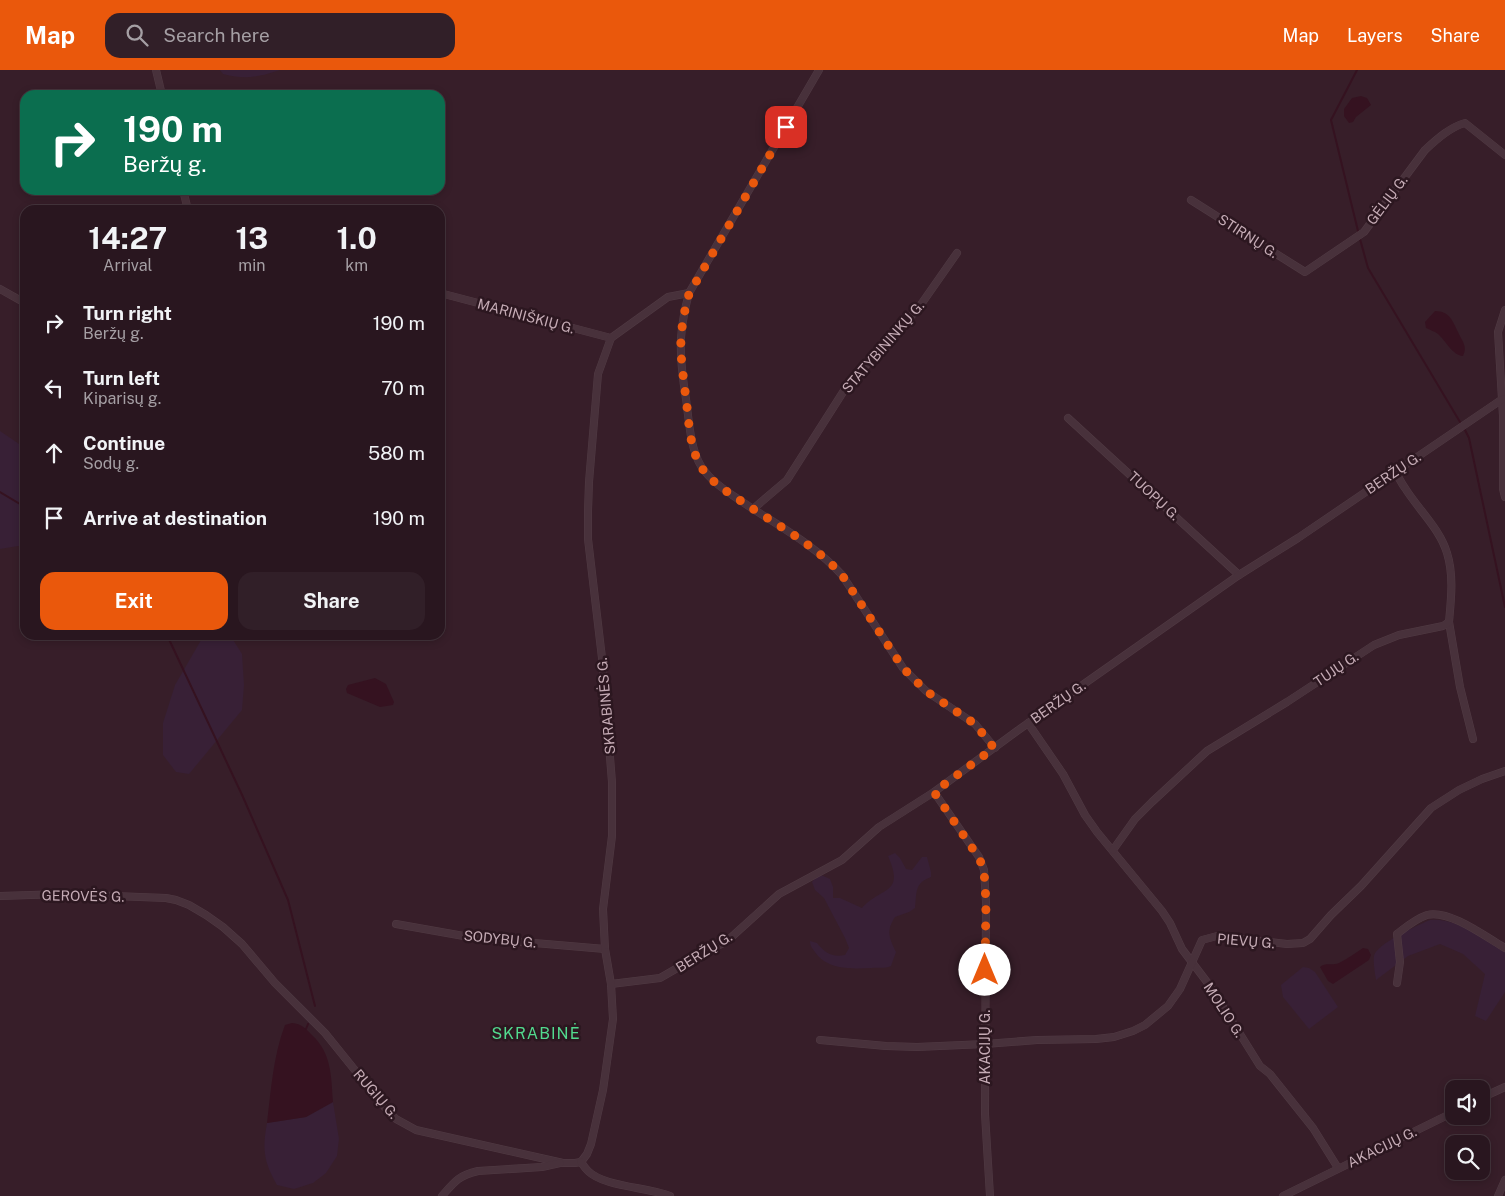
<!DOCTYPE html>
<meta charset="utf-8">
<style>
:root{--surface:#29161f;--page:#311f28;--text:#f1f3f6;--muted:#a59fa4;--line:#45353d;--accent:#ea580c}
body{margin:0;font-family:"Public Sans",sans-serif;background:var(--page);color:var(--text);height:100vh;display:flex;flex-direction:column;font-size:19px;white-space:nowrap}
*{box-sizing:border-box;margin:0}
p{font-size:16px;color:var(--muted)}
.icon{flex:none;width:28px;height:28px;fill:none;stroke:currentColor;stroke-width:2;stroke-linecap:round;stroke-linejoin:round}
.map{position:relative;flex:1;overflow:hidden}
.panel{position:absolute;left:20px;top:135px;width:425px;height:435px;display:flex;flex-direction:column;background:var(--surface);border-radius:15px;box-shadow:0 2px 8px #0003,0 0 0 1px var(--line)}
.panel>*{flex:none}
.guide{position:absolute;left:20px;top:20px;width:425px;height:105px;border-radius:15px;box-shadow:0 2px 8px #0003,0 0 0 1px var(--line);background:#0b6e4f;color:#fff;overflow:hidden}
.buttons{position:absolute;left:1445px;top:1010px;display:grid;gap:10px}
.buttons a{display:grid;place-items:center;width:45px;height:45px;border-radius:10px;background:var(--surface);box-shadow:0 2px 8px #0003,0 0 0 1px var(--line);font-size:25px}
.pin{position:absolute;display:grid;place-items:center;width:42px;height:42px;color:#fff;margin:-21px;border-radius:10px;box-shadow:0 2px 8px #0006}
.me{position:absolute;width:55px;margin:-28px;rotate:0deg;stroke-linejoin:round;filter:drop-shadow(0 0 4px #0008)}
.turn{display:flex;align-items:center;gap:18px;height:105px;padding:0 20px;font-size:22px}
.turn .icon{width:65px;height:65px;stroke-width:2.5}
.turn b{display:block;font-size:35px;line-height:42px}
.eta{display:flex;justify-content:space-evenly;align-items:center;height:85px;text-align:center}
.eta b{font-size:30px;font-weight:700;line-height:35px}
.button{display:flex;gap:10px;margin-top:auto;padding:10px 20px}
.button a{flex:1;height:58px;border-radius:15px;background:var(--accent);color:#fff;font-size:20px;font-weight:700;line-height:58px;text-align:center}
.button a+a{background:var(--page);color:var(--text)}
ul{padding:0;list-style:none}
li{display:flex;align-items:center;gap:15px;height:65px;padding:0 20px}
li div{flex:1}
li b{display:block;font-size:19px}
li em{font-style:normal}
header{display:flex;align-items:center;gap:30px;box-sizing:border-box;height:70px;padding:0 25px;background:var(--accent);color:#fff}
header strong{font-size:24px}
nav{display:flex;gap:28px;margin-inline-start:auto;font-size:18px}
.search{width:350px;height:45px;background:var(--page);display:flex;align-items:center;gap:12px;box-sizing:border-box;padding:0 18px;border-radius:15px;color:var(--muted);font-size:19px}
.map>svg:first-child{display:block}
.green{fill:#382036}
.water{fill:#351220}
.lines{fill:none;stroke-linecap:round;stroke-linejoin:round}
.stream{stroke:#351220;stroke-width:2}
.street-casing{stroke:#513b44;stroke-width:8}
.street{stroke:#48313b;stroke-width:7}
.route{stroke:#ea580c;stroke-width:9;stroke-dasharray:0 16.2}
.labels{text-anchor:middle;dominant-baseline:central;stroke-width:5;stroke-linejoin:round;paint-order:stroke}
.street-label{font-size:14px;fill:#c5abb5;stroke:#2c1720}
.quarter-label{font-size:16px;letter-spacing:1px;fill:#52da8e;stroke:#2c1720}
</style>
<header>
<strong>Map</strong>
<div class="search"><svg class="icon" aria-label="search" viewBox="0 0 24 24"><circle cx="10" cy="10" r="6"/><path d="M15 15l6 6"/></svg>Search here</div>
<nav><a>Map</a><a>Layers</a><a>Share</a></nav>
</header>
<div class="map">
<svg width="1505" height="1126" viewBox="0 0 1505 1126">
<rect width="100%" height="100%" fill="#371e29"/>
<g class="green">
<path d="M220,0H280C258,7 246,10 223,4Z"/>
<polygon points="0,361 25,378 25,477 18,476 0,479"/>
<polygon points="204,565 230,565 242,584 244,615 242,640 189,704 176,702 163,685 163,653 175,615"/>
<path d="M895,783L900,788L906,799L912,800L922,787H927L931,802V807C914,813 917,823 915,838L909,842L895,847C886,861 889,867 896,882L891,896C884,899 879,897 872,898C852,899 827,900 815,882C812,878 810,876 810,871L817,873C824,882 832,888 845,885L849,878L845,868L824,828L815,820L812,812L815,808L821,805L830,809L833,817V828H840L862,838C882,816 905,825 888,786Z"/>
<path d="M1430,850C1457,847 1482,869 1505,882V922L1486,951L1475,946L1485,904L1463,884L1440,874L1408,886L1376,910C1375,903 1373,893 1374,886C1376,874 1418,855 1430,850Z"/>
<polygon points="1303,897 1309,898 1315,902 1338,937 1309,959 1283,927 1281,915"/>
<path d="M333,1032L339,1069L337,1086L326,1103L313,1113L294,1119L277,1115C264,1092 262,1080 267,1053L306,1047Z"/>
</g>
<g class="water">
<polygon points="1361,26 1367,28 1371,35 1356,47 1353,52 1349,53 1344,46 1344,39 1352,28"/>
<path d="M1435,241C1450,241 1453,252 1458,262C1462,271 1468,276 1463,286C1452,285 1446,271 1438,264C1434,261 1430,260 1426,258L1425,252Z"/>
<polygon points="375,608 386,614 394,632 393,635 380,637 347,623 346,619 348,615"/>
<path d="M1363,878L1368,879L1371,885L1369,890L1333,914L1328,911L1320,897C1325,892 1332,896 1339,893C1347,889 1355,883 1363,878Z"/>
<path d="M292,953C302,954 305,958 312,965C332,984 331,1006 333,1032L306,1047L267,1053C271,1021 273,986 285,955Z"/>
</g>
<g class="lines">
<g class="stream">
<polyline points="1357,0 1331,50 1358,161"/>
<polyline points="1360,169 1368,198 1460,352"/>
<polyline points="1465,360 1469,368 1505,537"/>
<polyline points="0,422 25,437"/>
<polyline points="167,565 243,727 288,830 315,936"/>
<polyline points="306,959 308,954"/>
</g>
<defs>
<g id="street">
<polyline points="156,0 162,25"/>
<path d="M819,0L689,223C685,238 682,253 681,268C680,286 683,311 686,329C689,350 690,378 701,396C711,412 728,422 744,433C777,455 815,475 842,505L903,598L926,621L975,654L995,678"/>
<polyline points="183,120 188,140"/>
<path d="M1191,130L1305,202L1364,162L1425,80C1436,70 1450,57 1465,53L1505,85"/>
<polyline points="0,219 25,233"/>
<polyline points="440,223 611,268"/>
<polyline points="1505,240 1498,262 1503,346 1503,419 1505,427"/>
<polyline points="1068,348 1239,505"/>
<polyline points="753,439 787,410 852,308 886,277 922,233 957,183"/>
<polyline points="1449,552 1460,617 1473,669"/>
<polyline points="1028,653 1063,704 1085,745 1097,762 1162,841 1170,853 1182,879 1210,916 1260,996 1270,1004 1313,1058 1338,1098"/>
<polyline points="934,722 979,787 984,800 986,832 985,1044 990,1126"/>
<path d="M1113,780L1135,749L1152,732L1207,681L1287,632L1374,575L1399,565L1443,556L1449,552C1451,530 1454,505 1447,483C1440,459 1418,439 1405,418C1401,413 1399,407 1395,402"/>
<polyline points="0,826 62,824 166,828 176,830 189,835 206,845 223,857 242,874 275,913 325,963 387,1040 396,1049 416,1060 563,1093 575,1093 581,1092"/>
<polyline points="396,854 475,868 605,879"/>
<path d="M1397,913L1400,892L1397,864C1406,857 1415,849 1427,845C1449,839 1486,867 1505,878"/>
<polyline points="611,914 660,908 707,881 726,872 779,824 842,790 879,757 934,722 1017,661 1239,505 1298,468 1501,330 1505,329"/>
<polyline points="820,970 886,976 917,977 985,974 1037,970 1096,969 1114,967 1133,961 1145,955 1168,936 1180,919 1202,870 1217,866 1287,874 1303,873 1310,869 1331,845 1361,816 1431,738 1459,720 1482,709 1505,701"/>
<polyline points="1481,1028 1505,1017"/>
<polyline points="581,1092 587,1084 591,1074 603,1020 613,949 611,914 605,879 603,839 612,766 612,712 602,588 588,469 588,441 589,412 598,304 611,268 668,227 689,223"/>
<path d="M581,1092C583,1095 585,1098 588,1101C604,1117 648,1117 670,1126"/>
<path d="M442,1126C455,1111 458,1106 478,1101L542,1097L560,1093"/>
<polyline points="1283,1126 1454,1042"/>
<polyline points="1498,1126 1505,1110"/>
</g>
</defs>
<use href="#street" class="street-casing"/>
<use href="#street" class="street"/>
</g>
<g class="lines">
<path class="route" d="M786,57L689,224C685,238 682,253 681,269C680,285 684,312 686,329C689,350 689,374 699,393C708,411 728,422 744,433C777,455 815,475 842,505L903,598L926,621L975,654L994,678L934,722L979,788L984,800L986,832L985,900"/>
</g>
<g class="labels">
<g class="street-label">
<text transform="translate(1387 130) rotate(-53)">GĖLIŲ G.</text>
<text transform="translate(1248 166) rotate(33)">STIRNŲ G.</text>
<text transform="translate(526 246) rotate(15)">MARINIŠKIŲ G.</text>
<text transform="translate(883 277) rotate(-49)">STATYBININKŲ G.</text>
<text transform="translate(1393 403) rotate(-34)">BERŽŲ G.</text>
<text transform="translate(1154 426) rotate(43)">TUOPŲ G.</text>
<text transform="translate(1336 599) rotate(-34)">TUJŲ G.</text>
<text transform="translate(1058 632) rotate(-35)">BERŽŲ G.</text>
<text transform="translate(606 636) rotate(-95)">SKRABINĖS G.</text>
<text transform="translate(83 826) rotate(1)">GEROVĖS G.</text>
<text transform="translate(500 869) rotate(6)">SODYBŲ G.</text>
<text transform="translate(1246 871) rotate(5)">PIEVŲ G.</text>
<text transform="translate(704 882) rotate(-32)">BERŽŲ G.</text>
<text transform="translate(1224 940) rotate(57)">MOLIO G.</text>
<text transform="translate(985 977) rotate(-90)">AKACIJŲ G.</text>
<text transform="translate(376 1024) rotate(49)">RUGIŲ G.</text>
<text transform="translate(1382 1077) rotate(-26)">AKACIJŲ G.</text>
</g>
<g class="quarter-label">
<text x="536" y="963">SKRABINĖ</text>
</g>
</g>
</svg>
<div class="buttons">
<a><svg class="icon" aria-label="sound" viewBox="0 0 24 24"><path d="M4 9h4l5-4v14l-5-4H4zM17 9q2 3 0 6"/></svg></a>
<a><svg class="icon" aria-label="search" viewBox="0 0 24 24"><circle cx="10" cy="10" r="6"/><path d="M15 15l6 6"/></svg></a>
</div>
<div class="pin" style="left:786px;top:57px;background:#d93025"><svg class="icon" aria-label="arrive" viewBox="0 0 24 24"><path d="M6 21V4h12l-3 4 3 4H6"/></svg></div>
<svg class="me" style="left:985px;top:900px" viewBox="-20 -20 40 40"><circle r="19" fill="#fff"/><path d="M0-13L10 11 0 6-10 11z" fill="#ea580c"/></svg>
<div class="guide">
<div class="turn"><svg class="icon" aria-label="right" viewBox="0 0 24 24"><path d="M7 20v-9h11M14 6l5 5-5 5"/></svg><div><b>190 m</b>Beržų g.</div></div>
</div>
<section class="panel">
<div class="eta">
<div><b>14:27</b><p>Arrival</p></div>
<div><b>13</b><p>min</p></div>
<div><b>1.0</b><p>km</p></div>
</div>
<ul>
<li><svg class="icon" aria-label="right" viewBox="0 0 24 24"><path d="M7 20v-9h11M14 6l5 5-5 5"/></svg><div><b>Turn right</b><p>Beržų g.</p></div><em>190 m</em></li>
<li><svg class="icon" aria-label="left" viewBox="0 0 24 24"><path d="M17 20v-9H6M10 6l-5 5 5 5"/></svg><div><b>Turn left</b><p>Kiparisų g.</p></div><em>70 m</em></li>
<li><svg class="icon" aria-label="ahead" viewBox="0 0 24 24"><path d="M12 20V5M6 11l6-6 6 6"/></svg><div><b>Continue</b><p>Sodų g.</p></div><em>580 m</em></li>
<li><svg class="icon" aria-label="arrive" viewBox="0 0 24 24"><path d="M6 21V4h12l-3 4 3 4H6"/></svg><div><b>Arrive at destination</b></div><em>190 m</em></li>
</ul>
<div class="button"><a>Exit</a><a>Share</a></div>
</section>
</div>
